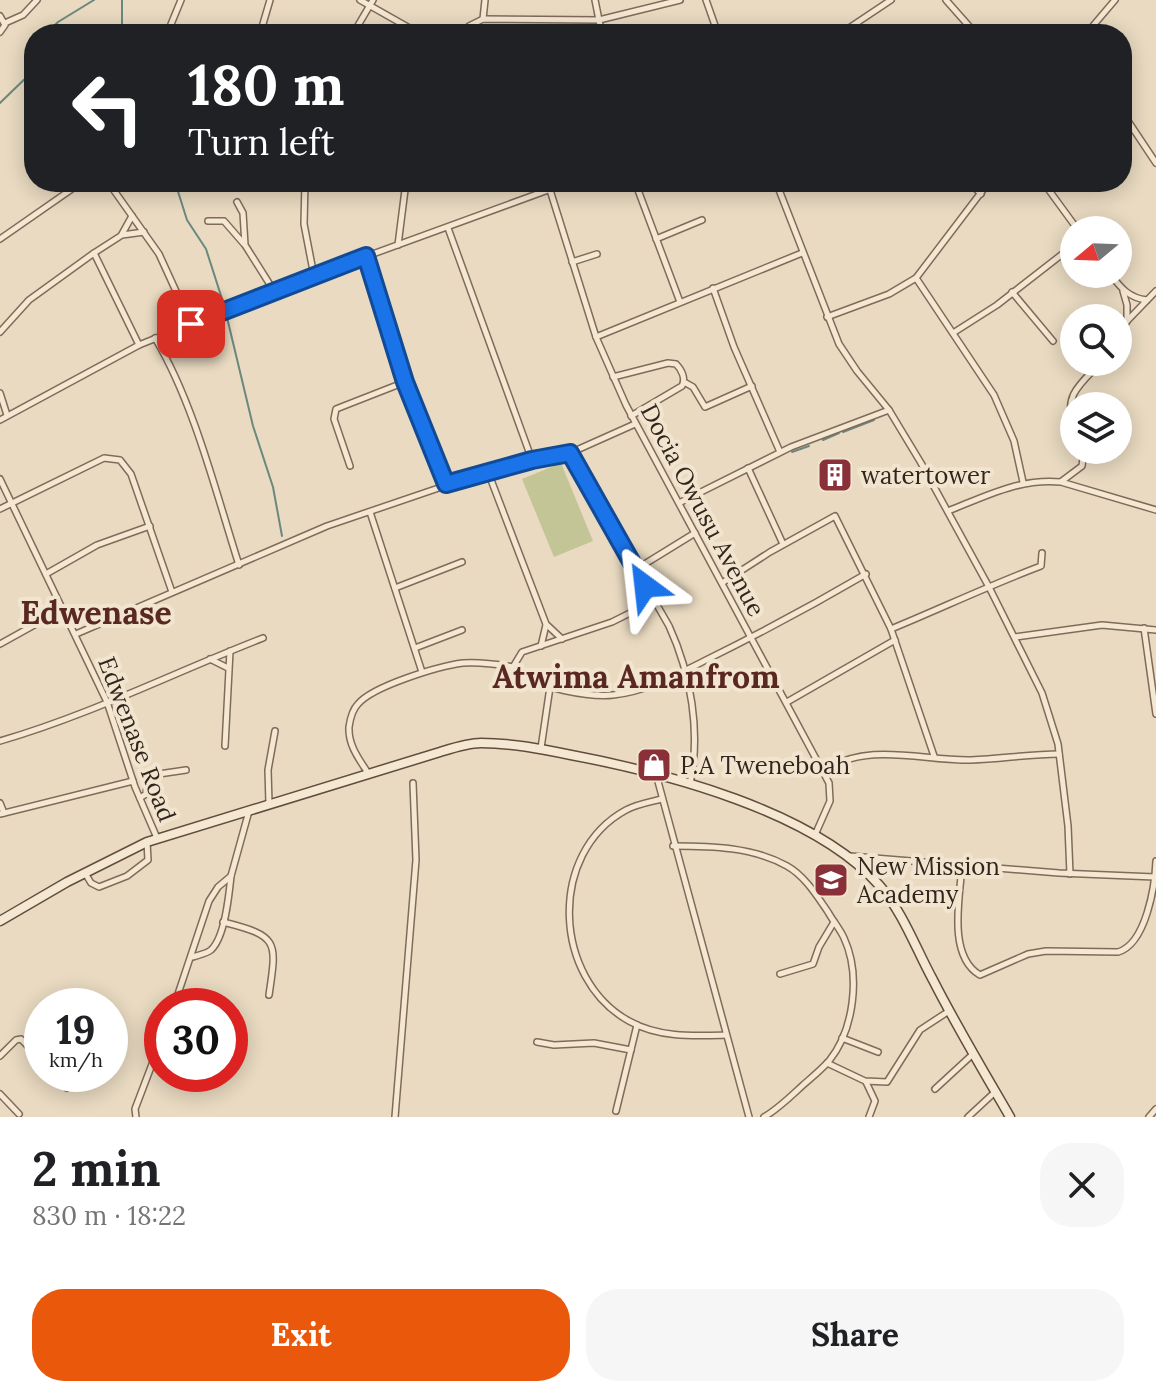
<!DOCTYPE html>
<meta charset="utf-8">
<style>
:root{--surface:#fff;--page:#f6f6f6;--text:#202124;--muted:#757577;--accent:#ea580c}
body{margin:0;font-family:Lora,serif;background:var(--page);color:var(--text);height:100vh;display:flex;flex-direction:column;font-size:30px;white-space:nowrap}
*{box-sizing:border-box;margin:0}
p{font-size:26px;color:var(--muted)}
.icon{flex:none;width:44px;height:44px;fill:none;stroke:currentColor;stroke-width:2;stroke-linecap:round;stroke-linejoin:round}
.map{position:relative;height:1117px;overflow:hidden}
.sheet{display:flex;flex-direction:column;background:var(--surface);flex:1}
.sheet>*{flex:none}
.hud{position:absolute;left:24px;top:24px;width:1108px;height:168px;border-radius:32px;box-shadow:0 4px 20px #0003;background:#202124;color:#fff;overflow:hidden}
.needle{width:52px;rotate:251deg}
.buttons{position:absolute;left:1060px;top:216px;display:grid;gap:16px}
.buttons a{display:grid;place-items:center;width:72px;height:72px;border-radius:50%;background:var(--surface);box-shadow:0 4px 20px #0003;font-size:40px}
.speed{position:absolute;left:24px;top:988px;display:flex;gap:16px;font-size:40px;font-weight:700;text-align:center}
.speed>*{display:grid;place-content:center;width:104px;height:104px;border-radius:50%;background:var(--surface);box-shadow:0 4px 20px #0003;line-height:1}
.speed small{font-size:20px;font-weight:400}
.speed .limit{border:12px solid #d22;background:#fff;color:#111}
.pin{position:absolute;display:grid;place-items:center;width:68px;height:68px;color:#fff;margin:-34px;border-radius:16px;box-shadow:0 4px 12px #0006}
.me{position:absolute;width:88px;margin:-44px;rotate:330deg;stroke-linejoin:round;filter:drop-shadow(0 0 6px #0008)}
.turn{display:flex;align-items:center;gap:28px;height:168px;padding:0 32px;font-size:36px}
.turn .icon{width:104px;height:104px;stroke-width:2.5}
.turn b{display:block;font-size:56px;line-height:68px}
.round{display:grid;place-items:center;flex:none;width:84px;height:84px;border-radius:32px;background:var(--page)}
.head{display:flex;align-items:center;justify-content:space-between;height:136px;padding:0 32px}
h1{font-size:48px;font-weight:700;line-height:60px}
.primary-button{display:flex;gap:16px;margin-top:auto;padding:16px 32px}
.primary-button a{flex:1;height:92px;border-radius:32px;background:var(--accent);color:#fff;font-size:32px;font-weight:700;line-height:92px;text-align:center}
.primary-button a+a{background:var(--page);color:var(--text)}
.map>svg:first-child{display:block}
.green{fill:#c3c596}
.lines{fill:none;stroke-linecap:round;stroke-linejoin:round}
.stream{stroke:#6b887f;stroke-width:2}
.street-casing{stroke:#806b5a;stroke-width:8}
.secondary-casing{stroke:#624d3d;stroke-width:11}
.street{stroke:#f5e8d3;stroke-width:5}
.secondary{stroke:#f5e8d3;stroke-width:8}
.route-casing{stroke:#114b97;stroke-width:20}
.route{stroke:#1a73e8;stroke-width:14}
.labels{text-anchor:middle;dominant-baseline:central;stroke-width:8;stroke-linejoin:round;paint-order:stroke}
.poi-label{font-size:24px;fill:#31251d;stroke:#f1e5cf;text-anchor:start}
.street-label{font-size:24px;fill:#31251d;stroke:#f1e5cf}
.district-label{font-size:32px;font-weight:bold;fill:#592821;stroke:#f1e5cf}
</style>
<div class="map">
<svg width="1156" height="1117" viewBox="0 0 1156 1117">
<rect width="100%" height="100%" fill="#e9dac1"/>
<polygon class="green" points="561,463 593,541 554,557 522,479"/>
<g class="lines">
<g class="stream">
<polyline points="46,34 58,22 94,0"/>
<polyline points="122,34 122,0"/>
<polyline points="0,103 34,70"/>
<polyline points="175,182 187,220 206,249 224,305 253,426 273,487 282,536"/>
<polyline points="843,432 874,420"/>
<polyline points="823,440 839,433"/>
<polyline points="792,452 809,446"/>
</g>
<defs>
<g id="street">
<polyline points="360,0 420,34"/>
<polyline points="595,0 600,25 598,34"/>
<polyline points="706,0 718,34"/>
<polyline points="946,0 976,34"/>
<polyline points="0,16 5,25 0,32"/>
<polyline points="483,19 485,0"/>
<polyline points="5,23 23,15 37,0"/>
<polyline points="167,34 181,0"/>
<polyline points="260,34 270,0"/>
<polyline points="353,34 373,0"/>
<polyline points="463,34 469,26 483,19 599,20 680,0"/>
<polyline points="840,34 891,0"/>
<polyline points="1086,34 1115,0"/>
<polyline points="1122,112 1156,163"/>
<polyline points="108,182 159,254 191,324"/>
<polyline points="305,182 304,224 314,276"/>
<polyline points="635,182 680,302"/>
<polyline points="776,182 839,344 857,371 889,410 921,463 989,587 1042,693 1058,744 1068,826 1070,874"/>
<polyline points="969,182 981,194"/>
<polyline points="1043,182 1078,230"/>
<polyline points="550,190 596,337 626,405 829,783 830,801 815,835"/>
<polyline points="237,202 243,213 245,245 274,291"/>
<polyline points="208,221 224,221 244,244"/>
<polyline points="448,228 532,460"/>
<polyline points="122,234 132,216"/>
<polyline points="0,239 82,182"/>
<polyline points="656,239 702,220"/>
<polyline points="398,245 406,182"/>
<polyline points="94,253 139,345"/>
<polyline points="366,256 405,382 446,484"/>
<polyline points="572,262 597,254"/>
<path d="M1110,274C1121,288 1129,298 1147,300"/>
<polyline points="916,278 994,395 1014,441 1023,482"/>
<polyline points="713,288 734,347 780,452"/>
<polyline points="1123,291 1127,305 1127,321"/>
<polyline points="1012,292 1053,341"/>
<polyline points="827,317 889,294 916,278 989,182"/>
<polyline points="0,332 29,300 94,253 122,235 144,232"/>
<polyline points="953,333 997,305 1074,245"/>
<polyline points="596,337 802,253"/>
<polyline points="1118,337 1127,321 1156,291"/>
<path d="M155,338C194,403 216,493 239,565"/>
<path d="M613,377L668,363L676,364C682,370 686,379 682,386L631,416"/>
<polyline points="684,382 693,387 705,407 752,386"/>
<polyline points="0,393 7,415"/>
<polyline points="0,420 139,345 296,282 570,182"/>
<path d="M1074,424C1062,395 1083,382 1101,362"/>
<path d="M570,453L669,626C691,674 701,732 690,784"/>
<polyline points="350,466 334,419 336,409 405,382"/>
<polyline points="748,468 783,544"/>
<polyline points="488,472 546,624 562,639"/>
<polyline points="0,479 107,702 135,787 157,838"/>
<polyline points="1062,481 1082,466 1084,450"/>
<polyline points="679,503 791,447 889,410"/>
<polyline points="0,509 104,458 120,460 131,474 172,592"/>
<path d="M948,511C986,496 1020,478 1061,482L1156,510"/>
<polyline points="370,512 422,672"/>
<polyline points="635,570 695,533"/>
<polyline points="46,574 97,545 150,526"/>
<polyline points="722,583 770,552 835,516 891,629 934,756"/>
<polyline points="395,588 462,562"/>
<polyline points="1144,628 1156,714"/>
<path d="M891,629C942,608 990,585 1041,566L1042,553"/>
<polyline points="76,634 327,526 468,478 570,453 635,424"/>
<polyline points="1015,637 1102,625 1156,630"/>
<polyline points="0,644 63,609"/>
<polyline points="541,646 546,625"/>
<polyline points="415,648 462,630"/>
<polyline points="210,659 228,668"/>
<polyline points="513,667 522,652 612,622 654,601"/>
<polyline points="787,702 895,640"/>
<path d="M0,741C90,715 175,672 263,638"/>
<polyline points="225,746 230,651"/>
<polyline points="541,748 550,687"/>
<path d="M824,771C868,741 922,761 971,760C1001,759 1030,754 1059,754"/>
<path d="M368,773C359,759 348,745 349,727C350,720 353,709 358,704C373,686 439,666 463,663C480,662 496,664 513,667V673L517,677C542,686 586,698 613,695C645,692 676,675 704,661C759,634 813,605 866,574"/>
<polyline points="656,774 749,1117"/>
<polyline points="140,798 146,794 148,779 152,775 186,770"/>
<path d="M662,799C650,802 637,804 626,810C547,853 553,979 629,1021C659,1038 694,1036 726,1035"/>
<polyline points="0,803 4,813"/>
<polyline points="269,804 268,770 275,731"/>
<polyline points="0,814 133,781"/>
<path d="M673,846C712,846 753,847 787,866C805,876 817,896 828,912C833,921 840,929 844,938C861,975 854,1030 829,1061C821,1070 811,1078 802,1086C790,1097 778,1109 764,1117"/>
<polyline points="850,856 1059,873 1155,877"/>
<path d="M962,866C960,896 947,956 980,975L1028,954L1046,951L1118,952C1146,944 1155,886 1156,861"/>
<polyline points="85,873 91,883 99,887 127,876 148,860 147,842"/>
<path d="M223,922C279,936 277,941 269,995"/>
<path d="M193,957C198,955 206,954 211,950C225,937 229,895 231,876"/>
<polyline points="780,974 813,964 819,947 834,922"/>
<polyline points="174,1006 209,901 218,887 231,876 249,811"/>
<polyline points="842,1038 878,1052"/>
<polyline points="537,1042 554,1045 594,1043 631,1050"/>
<polyline points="0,1056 16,1040 21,1039 42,1061"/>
<polyline points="827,1063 865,1081 887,1082 920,1030 949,1011"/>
<polyline points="54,1074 67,1088"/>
<polyline points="866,1082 875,1101 869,1117"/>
<polyline points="935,1089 973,1054"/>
<polyline points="0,1094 19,1114"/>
<polyline points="616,1111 637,1025"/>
<polyline points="136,1117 135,1109 162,1038"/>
<polyline points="395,1117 416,860 413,783"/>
<polyline points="968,1117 995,1092"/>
<polyline points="1149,1117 1156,1109"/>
</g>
<path id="secondary" d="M0,921L67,882L147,842L440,752C453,748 468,743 481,743C512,743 542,749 571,755C666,773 813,811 879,885C903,912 916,949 933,980C957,1027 984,1072 1010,1117"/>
</defs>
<use href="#street" class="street-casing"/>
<use href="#secondary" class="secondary-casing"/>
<use href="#street" class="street"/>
<use href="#secondary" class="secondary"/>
</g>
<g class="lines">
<defs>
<polyline id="route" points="191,324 366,256 405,382 446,484 532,460 570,453 645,586"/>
</defs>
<use href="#route" class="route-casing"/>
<use href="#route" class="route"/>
</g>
<defs>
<symbol id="building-square" viewBox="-11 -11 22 22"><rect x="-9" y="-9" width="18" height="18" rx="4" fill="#893038" stroke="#f1e5cf"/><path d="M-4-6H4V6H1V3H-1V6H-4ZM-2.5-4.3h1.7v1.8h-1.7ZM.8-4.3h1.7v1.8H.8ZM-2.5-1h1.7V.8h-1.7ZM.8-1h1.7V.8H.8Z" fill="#fff"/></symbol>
<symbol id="shop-square" viewBox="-11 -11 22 22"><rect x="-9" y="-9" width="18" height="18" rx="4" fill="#893038" stroke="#f1e5cf"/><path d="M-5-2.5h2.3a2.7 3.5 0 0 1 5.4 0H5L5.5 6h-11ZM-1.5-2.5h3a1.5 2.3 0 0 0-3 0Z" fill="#fff"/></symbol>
<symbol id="school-square" viewBox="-11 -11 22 22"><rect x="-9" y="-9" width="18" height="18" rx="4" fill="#893038" stroke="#f1e5cf"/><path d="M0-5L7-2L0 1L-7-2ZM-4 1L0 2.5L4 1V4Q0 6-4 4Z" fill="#fff"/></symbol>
</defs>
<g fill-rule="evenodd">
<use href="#building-square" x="815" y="455" width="40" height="40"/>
<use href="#shop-square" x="634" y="745" width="40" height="40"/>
<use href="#school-square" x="811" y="860" width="40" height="40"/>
</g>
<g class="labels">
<g class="poi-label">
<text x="861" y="475">watertower</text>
<text x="680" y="765">P.A Tweneboah</text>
<text x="857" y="866">New Mission<tspan x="857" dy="28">Academy</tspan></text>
</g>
<g class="street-label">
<text transform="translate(703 510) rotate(62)">Docia Owusu Avenue</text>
<text transform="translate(137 739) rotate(69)">Edwenase Road</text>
</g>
<g class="district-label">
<text x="96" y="612">Edwenase</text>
<text x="636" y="676">Atwima Amanfrom</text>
</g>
</g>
</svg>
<div class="buttons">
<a><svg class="needle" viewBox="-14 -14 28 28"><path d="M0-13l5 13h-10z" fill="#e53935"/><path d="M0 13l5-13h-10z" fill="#757577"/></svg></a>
<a><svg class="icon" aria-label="search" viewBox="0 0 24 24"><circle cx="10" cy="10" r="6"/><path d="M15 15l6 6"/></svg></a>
<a><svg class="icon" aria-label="layers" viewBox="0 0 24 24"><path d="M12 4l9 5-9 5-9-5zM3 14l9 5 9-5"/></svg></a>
</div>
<div class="speed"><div>19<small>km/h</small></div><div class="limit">30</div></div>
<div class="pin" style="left:191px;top:324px;background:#d93025"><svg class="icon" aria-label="arrive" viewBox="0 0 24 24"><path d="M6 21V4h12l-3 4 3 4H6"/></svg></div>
<svg class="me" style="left:645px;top:586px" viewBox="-20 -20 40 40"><path d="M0-17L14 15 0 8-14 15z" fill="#1a73e8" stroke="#fff" stroke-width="4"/></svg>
<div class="hud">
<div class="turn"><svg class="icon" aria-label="left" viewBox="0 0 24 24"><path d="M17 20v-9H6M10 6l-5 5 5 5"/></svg><div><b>180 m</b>Turn left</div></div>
</div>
</div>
<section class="sheet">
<div class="head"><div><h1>2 min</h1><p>830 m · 18:22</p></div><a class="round"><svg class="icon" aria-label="close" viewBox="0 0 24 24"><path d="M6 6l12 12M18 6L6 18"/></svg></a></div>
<div class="primary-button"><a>Exit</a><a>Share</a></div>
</section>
